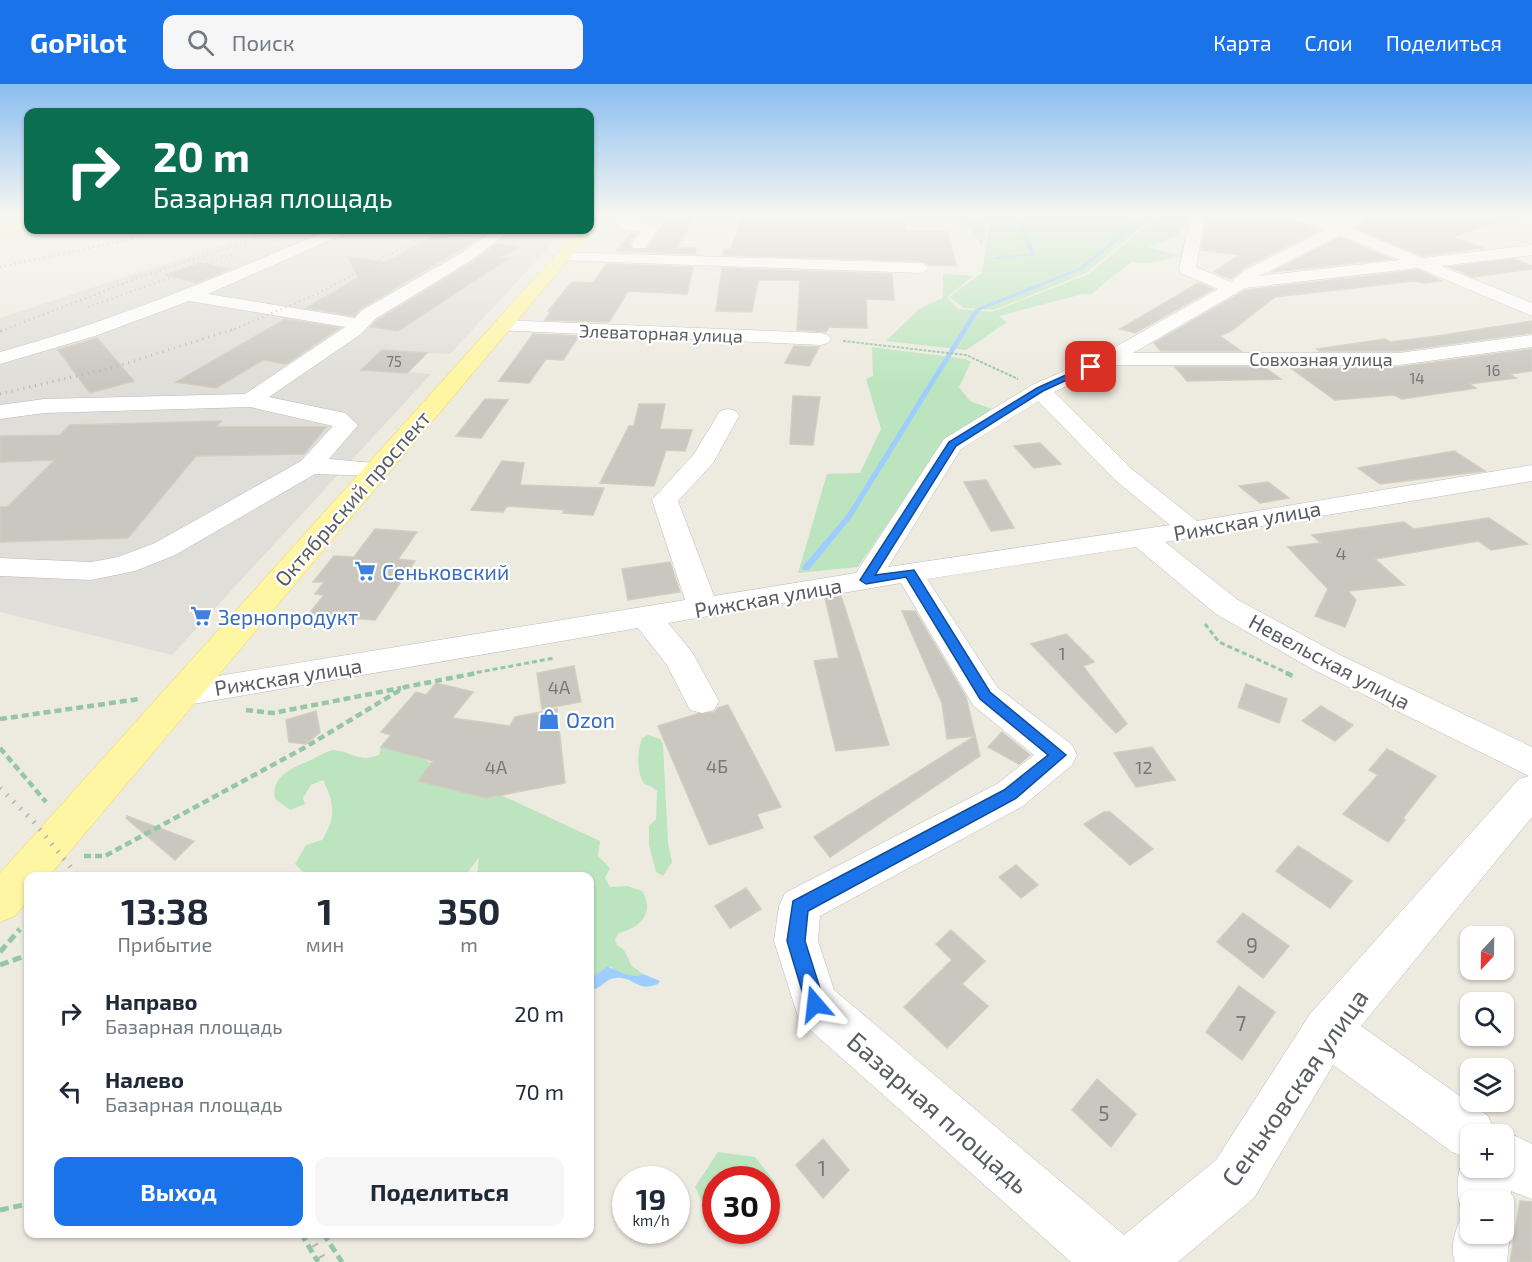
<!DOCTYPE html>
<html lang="ru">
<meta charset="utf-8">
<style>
:root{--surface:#fff;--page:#f6f6f7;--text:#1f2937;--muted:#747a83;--accent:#1a73e8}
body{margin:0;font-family:"Exo 2",sans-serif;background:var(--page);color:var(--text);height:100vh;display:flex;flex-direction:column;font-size:22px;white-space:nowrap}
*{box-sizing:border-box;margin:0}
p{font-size:20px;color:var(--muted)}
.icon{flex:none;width:33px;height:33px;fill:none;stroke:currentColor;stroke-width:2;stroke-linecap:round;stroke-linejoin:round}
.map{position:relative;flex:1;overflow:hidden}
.panel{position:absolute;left:24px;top:788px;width:570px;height:366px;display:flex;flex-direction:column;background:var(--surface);border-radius:12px;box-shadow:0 2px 4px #0004}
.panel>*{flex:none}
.top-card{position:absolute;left:24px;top:24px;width:570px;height:126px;border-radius:12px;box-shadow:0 2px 4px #0004;background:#0b6e4f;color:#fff;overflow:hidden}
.needle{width:39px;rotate:202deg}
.buttons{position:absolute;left:1460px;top:842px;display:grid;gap:12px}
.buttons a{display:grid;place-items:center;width:54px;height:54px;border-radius:12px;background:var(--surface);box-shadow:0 2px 4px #0004;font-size:30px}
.speed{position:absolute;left:612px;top:1082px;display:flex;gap:12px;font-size:30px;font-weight:700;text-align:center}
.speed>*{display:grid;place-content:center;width:78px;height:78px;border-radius:50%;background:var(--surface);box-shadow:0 2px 4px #0004;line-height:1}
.speed small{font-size:15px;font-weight:400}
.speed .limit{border:9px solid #d22;background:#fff;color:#111}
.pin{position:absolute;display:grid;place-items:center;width:51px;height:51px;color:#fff;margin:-26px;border-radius:12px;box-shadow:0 3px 9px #0006}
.me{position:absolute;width:66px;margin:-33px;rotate:343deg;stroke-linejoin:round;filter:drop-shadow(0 0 4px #0008)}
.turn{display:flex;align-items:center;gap:21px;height:126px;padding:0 30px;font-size:27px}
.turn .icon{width:78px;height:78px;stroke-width:2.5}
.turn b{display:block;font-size:42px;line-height:51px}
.eta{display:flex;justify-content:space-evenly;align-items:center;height:102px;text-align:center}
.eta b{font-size:36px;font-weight:700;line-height:42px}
.cta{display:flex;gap:12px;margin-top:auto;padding:12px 30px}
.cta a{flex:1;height:69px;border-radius:12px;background:var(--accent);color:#fff;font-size:24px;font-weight:700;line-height:69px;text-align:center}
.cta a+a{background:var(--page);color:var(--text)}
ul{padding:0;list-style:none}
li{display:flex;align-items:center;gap:18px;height:78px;padding:0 30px}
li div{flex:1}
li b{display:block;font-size:22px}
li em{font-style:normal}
header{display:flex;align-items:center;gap:36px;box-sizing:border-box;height:84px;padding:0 30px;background:var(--accent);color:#fff}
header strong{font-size:28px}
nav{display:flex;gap:33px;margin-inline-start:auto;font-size:21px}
.search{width:420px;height:54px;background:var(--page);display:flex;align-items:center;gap:15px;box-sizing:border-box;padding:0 21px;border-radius:12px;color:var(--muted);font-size:22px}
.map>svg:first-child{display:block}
.industrial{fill:#e0ded8}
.green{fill:#bce5bf}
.water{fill:#9eceff}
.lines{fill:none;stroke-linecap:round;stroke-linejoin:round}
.stream{fill:#9eceff;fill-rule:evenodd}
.building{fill:#c9c7c0;stroke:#d1cdbf;stroke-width:1.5}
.minor-casing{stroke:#b8bac0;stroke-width:1}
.major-casing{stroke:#f3d153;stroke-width:1}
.path-far3{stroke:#95c6a6;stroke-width:2;stroke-dasharray:3 1.5;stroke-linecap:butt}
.path-far2{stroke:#95c6a6;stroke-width:3;stroke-dasharray:5 3;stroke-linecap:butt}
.path-far1{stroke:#95c6a6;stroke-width:4.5;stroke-dasharray:7 4;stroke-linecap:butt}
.path{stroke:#95c6a6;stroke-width:5;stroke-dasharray:9 4.5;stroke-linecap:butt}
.minor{fill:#fff;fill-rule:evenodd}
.major{fill:#fff6a3;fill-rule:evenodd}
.rail-far3{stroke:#b4b5b5;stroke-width:2;stroke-dasharray:1 4;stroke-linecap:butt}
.rail-far2{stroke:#b4b5b5;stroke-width:3;stroke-dasharray:1 5;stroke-linecap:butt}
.rail-far1{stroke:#b4b5b5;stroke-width:5;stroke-dasharray:1.5 8;stroke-linecap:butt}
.rail{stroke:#b4b5b5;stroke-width:7;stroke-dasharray:2 11;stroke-linecap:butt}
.route{fill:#1a73e8;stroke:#114b97;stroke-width:1.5}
.labels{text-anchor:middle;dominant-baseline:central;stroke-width:4.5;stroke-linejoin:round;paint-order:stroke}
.far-number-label{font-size:15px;fill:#75777a}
.far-street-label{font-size:18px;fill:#595c62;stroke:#fff}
.number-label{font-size:18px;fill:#75777a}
.street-label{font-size:21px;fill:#595c62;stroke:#fff}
.shop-label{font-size:21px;fill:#366cbe;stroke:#fff;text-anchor:start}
.near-number-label{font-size:21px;fill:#75777a}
.near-street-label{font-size:26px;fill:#595c62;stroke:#fff}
</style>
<header>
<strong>GoPilot</strong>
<div class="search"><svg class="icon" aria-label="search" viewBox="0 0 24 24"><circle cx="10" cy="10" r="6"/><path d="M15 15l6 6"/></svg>Поиск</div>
<nav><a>Карта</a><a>Слои</a><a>Поделиться</a></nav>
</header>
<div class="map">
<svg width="1532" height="1178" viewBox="0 0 1532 1178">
<rect width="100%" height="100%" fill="#edebe0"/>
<polygon class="industrial" points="268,146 565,146 450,270 427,269 408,288 431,290 172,571 0,528 0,234"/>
<g class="green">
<polygon points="946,132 970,132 987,138 982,161 969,145"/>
<polygon points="975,132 1155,132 1086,189 994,226 964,224 949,213 982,189 990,138"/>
<polygon points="1158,132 1190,132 1178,151 1148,163 1181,172 1147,179 1131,178 1091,210 1083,210 999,232 1007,238 966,266 886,257 919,225 943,214 943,190 973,192 947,213 958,225 992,228 1089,190"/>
<polygon points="872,263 966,275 971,278 959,303 970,317 992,325 943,358 858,483 798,489 827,390 860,389 881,345 866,295 873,292"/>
<path d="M648,651L660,655L663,660L668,759L672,778L663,792L656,788L649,761V742L656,735L657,707L652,703L644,700C636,686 637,669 642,654Z"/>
<path d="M381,663L421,674L600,757L598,772L610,784L605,794L610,803L627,802L642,807C655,828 641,844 619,849L615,855L617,861L624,866L631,881L643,890C634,895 619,890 611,883L590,895V792H477L479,773L465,792H315L302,787L295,780L306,761L322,756C336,734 335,720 323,696L311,701L303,714L305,720L290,726L275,715C270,691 295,683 313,675C319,672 328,666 334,666C354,668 357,679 379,671Z"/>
<polygon points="718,1068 755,1073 775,1098 767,1113 766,1095 716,1095 716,1146 695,1103"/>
</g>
<path class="water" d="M607,883C619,886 631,896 643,890L660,897L658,900C637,909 634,892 616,894C605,894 601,907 590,905V895Z"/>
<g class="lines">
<g class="stream">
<polygon points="1015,132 1019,132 1035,171 994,175 995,173 1031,170"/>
<polygon points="1144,132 1148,132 1081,186 979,227 852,433 809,486 803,486 802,484 803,482 846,432 975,225 1079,184"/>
</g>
</g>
<g class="building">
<polygon points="668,132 696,132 676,164 696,164 695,170 616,167 630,149 636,150 629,160 631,165 647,165"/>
<polygon points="743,132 902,135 905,137 906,147 948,148 956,182 929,181 922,177 723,171 724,165 731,165"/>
<polygon points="1207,132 1286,132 1289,137 1320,146 1244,184 1231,195 1214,188 1240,171 1201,166"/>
<polygon points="1373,132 1502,132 1503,136 1451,153 1483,164 1422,172 1356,144"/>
<polygon points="431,153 474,157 360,225 354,232 306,224 358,194 348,173 386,178"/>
<polygon points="1340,153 1391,175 1271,188"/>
<polygon points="497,160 519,162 501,174 508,175 398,247 371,243 376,237 476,176"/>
<polygon points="1514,175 1532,182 1532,185 1473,193 1450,183"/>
<polygon points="200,179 230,185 197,199 165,191"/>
<polygon points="607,180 693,183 687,210 628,207 609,238 545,236 551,227 548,227 572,198 593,199"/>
<polygon points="722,184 892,190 894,216 866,215 867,244 829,243 826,248 797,246 800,196 758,196 752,228 716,227"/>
<polygon points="1418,186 1442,197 1424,199 1414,197 1275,213 1231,247 1220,252 1241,267 1161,267 1154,259 1246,206"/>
<polygon points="1198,199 1213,205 1135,249 1120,245"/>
<polygon points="285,235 339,244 286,280 263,276 216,304 176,298"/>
<polygon points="1532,237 1532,249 1399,267 1319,267 1317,265 1385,255 1390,258 1437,252"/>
<polygon points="533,250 579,252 563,276 546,275 529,299 499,297"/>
<polygon points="97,254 134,297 90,309 58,266"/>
<polygon points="794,262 819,263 809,282 785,279"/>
<polygon points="1532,265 1532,287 1509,290 1516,294 1469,300 1476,304 1402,315 1394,311 1335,316 1292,285 1399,283"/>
<polygon points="382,266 427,269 407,289 361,286"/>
<polygon points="1175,283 1264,283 1281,295 1187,297"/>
<polygon points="793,312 820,313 813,361 790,360"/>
<polygon points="485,315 508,316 481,354 456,352"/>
<polygon points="639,320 665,320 660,345 692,346 685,367 666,366 654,402 600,399 629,342 634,342"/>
<polygon points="221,337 216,343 326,343 304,370 196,372 128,454 0,458 0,423 7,423 55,376 0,378 0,352 60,351 70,341"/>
<polygon points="1040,359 1061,380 1034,384 1014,362"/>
<polygon points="1454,367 1485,387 1380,400 1358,384"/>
<polygon points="502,377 524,379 520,401 604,404 593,431 563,429 565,426 507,422 503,428 471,426"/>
<polygon points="986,396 1014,444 991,447 964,398"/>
<polygon points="1268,398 1289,414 1260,419 1239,402"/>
<polygon points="1489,434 1528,460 1491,466 1478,457 1375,475 1404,501 1348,507 1356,516 1345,543 1315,532 1328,505 1288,463 1321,459 1312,451 1404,438 1414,445"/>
<polygon points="375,445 417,448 398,475 415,477 375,536 308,531 324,511 315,510 324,498 313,498 334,472 354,473"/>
<polygon points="670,478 680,508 628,516 622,485"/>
<polygon points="841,512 889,661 836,667 814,577 839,574 825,514"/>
<polygon points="902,527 915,527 966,613 980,672 830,773 814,753 975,652 947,655 942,619"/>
<polygon points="1066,550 1094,578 1083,582 1127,640 1116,649 1031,560"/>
<polygon points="574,582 581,618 542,625 537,589"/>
<polygon points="436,599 473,608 452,634 510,642 515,633 557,625 565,699 486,714 418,697 433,677 381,663 391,651 381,648 416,608 426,611"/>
<polygon points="1246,600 1287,615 1279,639 1238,623"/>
<polygon points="728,621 781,723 757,730 763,744 709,761 658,642 697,630 715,628 718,624"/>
<polygon points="1321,622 1353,641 1335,657 1302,637"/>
<polygon points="316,627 320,648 306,660 289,658 286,636"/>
<polygon points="1002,648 1030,671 1019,680 988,663"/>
<polygon points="1152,663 1175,696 1136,703 1114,669"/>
<polygon points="1387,665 1436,692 1403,734 1405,736 1388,758 1343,730 1378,691 1369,686"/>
<polygon points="1104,728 1110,728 1153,765 1130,781 1084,740"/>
<polygon points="127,732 194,757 175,776 126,734"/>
<polygon points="1298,762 1352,797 1330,824 1276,787"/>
<polygon points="1016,781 1038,801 1021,814 999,793"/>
<polygon points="746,804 761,825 730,844 715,822"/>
<polygon points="1243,829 1289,862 1263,894 1217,858"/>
<polygon points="951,846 985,877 962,900 988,922 947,964 904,923 952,876 936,860"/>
<polygon points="1239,902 1275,928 1242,976 1206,948"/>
<polygon points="1097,995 1136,1030 1111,1063 1072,1026"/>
<polygon points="823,1055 849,1086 823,1114 796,1081"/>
<polygon points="1520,1117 1532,1118 1532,1178 1510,1178"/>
</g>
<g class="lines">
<defs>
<g id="minor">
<polygon points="625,132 639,132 636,138 655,141 658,144 645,164 633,164 631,161 640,148 621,145 618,142"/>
<path d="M1191,132H1205L1196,183L1231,198L1245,186L1326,146L1290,135L1288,132H1311L1338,139L1353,132H1371L1351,144L1422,174L1532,161V171L1441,182L1532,219V232L1418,184L1245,204L1133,269H1399L1532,251V263L1399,281H1111L1054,308L1133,386L1197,437L1532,381V397L1165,458L1238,516L1338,570L1532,663V733L1361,942L1488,1032L1495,1049L1503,1046L1532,1060V1115L1511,1107V1116L1504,1134L1510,1149L1507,1178H1455C1449,1163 1456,1144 1463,1129C1455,1112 1456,1091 1464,1073L1452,1068L1333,981L1254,1114L1178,1178H1071L799,936L774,857L779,822L785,809L997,700L1034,671L973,621L901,499L668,539L692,568L719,617L714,626L702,629L690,626L667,581L638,544L181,622L169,619L164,610L169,601L181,598L685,516L652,416L694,370L720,327L728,325L736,327L739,332L713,379L678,417L714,512L856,489L944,355L1032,301L1101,271L1218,205L1181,189L1179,185ZM1340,151L1400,176L1259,192ZM1038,317L1115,396L1170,441L888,483L961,365ZM1136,463L1216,530L1314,586L1529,692L1519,695L1310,930L1216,1076L1124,1151L834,906L818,857L820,832L1023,722L1072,681L1077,671L1072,661L997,603L927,495ZM1470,1050H1503V1083H1470ZM1470,1116H1503V1149H1470Z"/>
<path d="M329,146H349L346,149L208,210L355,234L361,227L463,168L494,146H511L475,174L375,235L361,250L269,313L345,329L358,341L329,375L386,380L389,385L386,390L377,392L315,390L175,471L135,487L91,496L0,492V474L91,478L118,473L155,459L301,377L333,342L250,323L44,329L0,335V321L44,315L245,310L345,243L189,217L95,252L0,280V268C114,237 221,192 329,146Z"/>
<polygon points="561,168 922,179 930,184 922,189 555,176 553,173"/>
<polygon points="502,236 821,249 828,251 831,255 828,259 821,261 495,246 492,242 495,238"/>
</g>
<g id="major">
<polygon points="28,135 28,144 0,152 0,142"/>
<polygon points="590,142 594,146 591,149 49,792 28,792 28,816 15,832 0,838 0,789 578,146 590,146"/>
</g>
</defs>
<use href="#minor" class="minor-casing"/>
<use href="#major" class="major-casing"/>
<polyline class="path-far3" points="843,257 966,271 1018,295"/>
<g class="path-far2">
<polyline points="1205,540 1219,558 1290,590"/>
<polyline points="469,590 554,574"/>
</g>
<g class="path-far1">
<polyline points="1286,589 1295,593"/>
<polyline points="246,626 273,629 401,604"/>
<polyline points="0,635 139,615"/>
<polyline points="0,664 46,718"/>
<polyline points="84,772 105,772 304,664 405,603 477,589"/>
</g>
<g class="path">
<polyline points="0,868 20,845"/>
<polyline points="0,881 28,871"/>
<polyline points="0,1126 28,1120"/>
<polyline points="301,1149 318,1178"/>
<polyline points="323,1149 342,1178"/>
</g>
<use href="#minor" class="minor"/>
<use href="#major" class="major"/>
<g class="rail-far3">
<polyline points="272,157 303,146"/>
<polyline points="207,180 232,171"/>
<polyline points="0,183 173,146"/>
<polyline points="88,223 172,193"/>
<polyline points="1,247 138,194 281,146"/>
<polyline points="230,247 317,210 436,146"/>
</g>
<g class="rail-far2">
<polyline points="0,247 5,245"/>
<polyline points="0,310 115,283 234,245"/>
</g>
<polyline class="rail-far1" points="0,704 33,737 78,792"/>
<polyline class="rail" points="308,1149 325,1178"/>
</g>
<linearGradient id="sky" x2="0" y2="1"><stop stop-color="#8abef1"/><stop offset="0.44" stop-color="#f7f6f1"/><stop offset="1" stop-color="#f7f6f1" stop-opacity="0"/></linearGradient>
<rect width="1532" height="297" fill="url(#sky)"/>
<polygon class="route" points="1088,281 1095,283 1043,307 956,362 875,491 914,486 990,608 1066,671 1015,715 808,827 805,857 825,920 822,927 815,929 808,927 787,857 793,817 1004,706 1048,671 980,615 906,493 866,500 860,496 949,358 1037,304"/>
<defs>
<symbol id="supermarket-bare" viewBox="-9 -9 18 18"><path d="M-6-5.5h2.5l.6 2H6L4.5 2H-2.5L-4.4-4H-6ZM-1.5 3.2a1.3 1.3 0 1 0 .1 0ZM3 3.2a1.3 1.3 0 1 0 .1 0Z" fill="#3f7fe0" stroke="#fff" stroke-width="2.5" paint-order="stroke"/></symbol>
<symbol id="shop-bare" viewBox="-9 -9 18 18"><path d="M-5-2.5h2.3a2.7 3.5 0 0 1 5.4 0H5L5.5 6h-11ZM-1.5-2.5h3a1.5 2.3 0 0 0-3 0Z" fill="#3f7fe0" stroke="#fff" stroke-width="2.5" paint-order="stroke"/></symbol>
</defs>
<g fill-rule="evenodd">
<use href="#supermarket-bare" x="350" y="472" width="30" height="30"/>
<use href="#supermarket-bare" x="186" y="517" width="30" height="30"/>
<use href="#shop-bare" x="534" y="620" width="30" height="30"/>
</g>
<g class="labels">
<g class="far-number-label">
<text x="394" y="277">75</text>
<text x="1493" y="286">16</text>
<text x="1417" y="294">14</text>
</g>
<g class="far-street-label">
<text transform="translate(661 249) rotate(2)">Элеваторная улица</text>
<text x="1321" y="275">Совхозная улица</text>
</g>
<g class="number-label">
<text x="1341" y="469">4</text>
<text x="1062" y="569">1</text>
<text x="559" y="603">4А</text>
<text x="717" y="682">4Б</text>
<text x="496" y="683">4А</text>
<text x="1144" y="683">12</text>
</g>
<g class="street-label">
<text transform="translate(352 414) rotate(-49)">Октябрьский проспект</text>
<text transform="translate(1247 436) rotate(-10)">Рижская улица</text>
<text transform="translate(768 513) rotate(-10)">Рижская улица</text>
<text transform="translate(1330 577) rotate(28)">Невельская улица</text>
<text transform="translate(288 592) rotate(-9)">Рижская улица</text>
</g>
<g class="shop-label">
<text x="382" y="487">Сеньковский</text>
<text x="218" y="532">Зернопродукт</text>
<text x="566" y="635">Ozon</text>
</g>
<g class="near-number-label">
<text x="1252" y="860">9</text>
<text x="1241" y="938">7</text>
<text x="1104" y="1028">5</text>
<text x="822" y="1083">1</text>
</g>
<g class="near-street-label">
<text transform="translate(1294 1003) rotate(-55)">Сеньковская улица</text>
<text transform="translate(939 1028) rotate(41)">Базарная площадь</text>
</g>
</g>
</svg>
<div class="buttons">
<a><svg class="needle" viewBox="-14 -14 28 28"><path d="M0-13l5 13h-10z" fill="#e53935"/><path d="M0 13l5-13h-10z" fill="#747a83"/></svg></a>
<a><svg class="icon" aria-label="search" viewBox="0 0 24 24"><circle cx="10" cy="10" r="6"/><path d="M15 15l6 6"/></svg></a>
<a><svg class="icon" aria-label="layers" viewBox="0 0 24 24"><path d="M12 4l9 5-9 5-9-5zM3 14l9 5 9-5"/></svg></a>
<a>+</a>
<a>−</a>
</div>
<div class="speed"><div>19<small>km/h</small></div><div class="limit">30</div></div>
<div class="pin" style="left:1091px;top:283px;background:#d93025"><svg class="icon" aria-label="arrive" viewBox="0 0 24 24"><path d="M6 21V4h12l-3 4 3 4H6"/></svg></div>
<svg class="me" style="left:815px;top:920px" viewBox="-20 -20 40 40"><path d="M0-17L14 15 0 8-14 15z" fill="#1a73e8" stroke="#fff" stroke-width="4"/></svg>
<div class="top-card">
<div class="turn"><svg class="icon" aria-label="right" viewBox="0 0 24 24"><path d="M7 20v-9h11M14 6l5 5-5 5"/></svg><div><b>20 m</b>Базарная площадь</div></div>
</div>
<section class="panel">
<div class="eta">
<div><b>13:38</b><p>Прибытие</p></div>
<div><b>1</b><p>мин</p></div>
<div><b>350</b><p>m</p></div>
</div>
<ul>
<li><svg class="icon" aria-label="right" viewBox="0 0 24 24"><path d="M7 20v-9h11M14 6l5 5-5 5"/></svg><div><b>Направо</b><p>Базарная площадь</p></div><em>20 m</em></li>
<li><svg class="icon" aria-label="left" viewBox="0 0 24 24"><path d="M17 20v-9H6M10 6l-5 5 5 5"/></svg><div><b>Налево</b><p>Базарная площадь</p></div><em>70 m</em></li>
</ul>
<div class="cta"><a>Выход</a><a>Поделиться</a></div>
</section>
</div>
